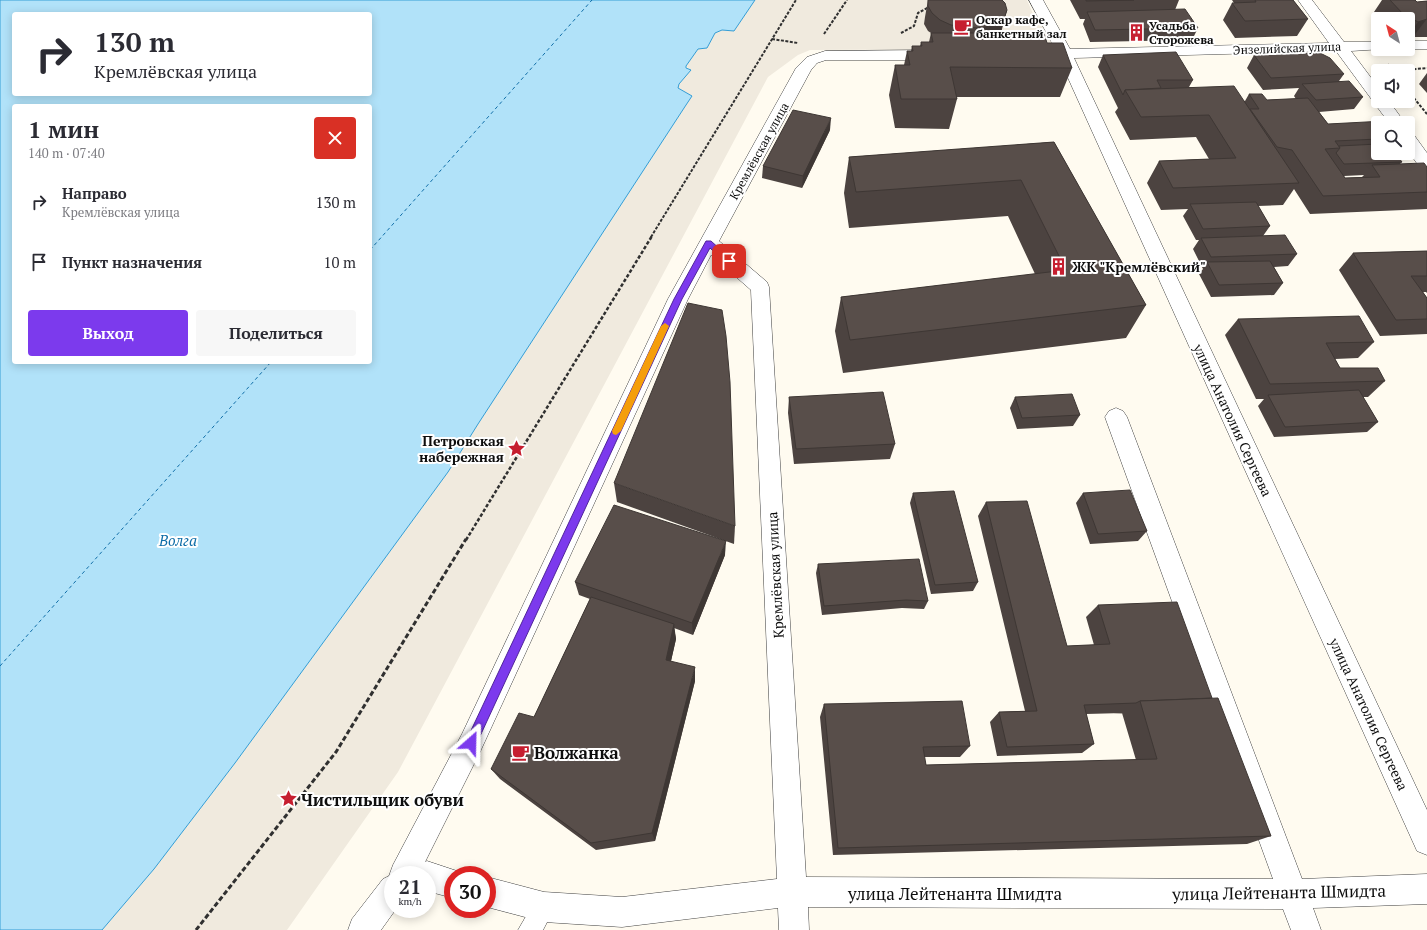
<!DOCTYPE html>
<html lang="ru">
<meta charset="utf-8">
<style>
:root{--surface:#fff;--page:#f7f7f7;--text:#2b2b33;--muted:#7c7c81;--accent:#7c3aed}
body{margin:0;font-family:"PT Serif",serif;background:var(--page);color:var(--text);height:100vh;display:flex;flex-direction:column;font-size:15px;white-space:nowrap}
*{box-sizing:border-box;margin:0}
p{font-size:13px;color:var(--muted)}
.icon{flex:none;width:22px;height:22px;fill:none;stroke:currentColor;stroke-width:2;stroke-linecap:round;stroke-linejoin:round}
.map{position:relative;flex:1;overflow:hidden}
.details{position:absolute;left:12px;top:104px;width:360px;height:260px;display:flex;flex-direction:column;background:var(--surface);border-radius:4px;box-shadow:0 2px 10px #0003}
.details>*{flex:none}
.top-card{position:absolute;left:12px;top:12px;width:360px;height:84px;border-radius:4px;box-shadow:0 2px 10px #0003;background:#fff;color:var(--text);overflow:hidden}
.needle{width:26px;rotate:324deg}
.fabs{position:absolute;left:1371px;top:12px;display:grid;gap:8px}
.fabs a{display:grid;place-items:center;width:44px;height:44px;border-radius:4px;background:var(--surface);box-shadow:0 2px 10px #0003;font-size:20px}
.speed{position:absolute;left:384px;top:866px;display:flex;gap:8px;font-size:20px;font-weight:700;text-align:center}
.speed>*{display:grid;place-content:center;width:52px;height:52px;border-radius:50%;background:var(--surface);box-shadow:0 2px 10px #0003;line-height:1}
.speed small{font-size:10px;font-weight:400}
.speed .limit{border:6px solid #d22;background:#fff;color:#111}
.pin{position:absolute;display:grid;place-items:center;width:34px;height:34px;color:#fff;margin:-17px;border-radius:8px;box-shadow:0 2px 6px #0006}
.me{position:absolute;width:44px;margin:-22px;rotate:25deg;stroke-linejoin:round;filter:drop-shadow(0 0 3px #0008)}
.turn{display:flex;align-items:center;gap:14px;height:84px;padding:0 16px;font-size:18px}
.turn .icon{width:52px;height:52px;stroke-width:2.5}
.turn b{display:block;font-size:28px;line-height:34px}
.round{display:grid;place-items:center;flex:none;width:42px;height:42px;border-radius:4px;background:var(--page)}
.headline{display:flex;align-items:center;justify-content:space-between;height:68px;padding:0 16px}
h1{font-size:24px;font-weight:700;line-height:30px}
.action{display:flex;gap:8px;margin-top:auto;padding:8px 16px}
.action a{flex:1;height:46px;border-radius:4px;background:var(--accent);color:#fff;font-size:16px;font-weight:700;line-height:46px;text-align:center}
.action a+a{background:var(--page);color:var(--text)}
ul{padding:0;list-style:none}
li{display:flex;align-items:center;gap:12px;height:60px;padding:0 16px}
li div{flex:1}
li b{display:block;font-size:15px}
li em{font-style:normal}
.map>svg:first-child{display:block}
.plaza{fill:#f0eade}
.water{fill:#b1e2f9;stroke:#349dd5;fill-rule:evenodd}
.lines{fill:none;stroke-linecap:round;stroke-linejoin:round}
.ferry{stroke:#106ea8;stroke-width:1;stroke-dasharray:3.5 3;stroke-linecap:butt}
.lane-casing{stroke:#414141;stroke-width:1}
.street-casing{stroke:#414141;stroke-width:1}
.path-far2{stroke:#303030;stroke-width:2;stroke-dasharray:3 1.5;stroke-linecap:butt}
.path-far1{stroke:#303030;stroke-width:2.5;stroke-dasharray:3.5 2;stroke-linecap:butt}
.path{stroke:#303030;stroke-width:3;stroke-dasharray:5 2.5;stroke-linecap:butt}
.lane{fill:#fff;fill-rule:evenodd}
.street{fill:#fff;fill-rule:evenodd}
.wall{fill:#4c4340;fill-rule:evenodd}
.shaded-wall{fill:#3e3734}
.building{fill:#584e4a;stroke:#3e3734}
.route{fill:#7c3aed;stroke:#51269a}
.slow{fill:#f59e0b}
.labels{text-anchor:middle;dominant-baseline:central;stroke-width:4;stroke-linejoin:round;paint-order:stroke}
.far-poi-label{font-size:12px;font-weight:bold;fill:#0e0e0e;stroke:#fff;text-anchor:start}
.far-street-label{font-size:12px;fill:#0e0e0e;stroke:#fff}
.poi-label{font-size:14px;font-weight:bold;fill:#0e0e0e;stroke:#fff;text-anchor:start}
.street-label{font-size:14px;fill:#0e0e0e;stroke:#fff}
.water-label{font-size:15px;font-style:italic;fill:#106ea8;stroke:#fff}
.near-poi-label{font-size:17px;font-weight:bold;fill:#0e0e0e;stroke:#fff;text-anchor:start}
.near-street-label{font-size:17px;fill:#0e0e0e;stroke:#fff}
</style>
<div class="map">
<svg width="1427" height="930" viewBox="0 0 1427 930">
<rect width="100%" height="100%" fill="#fffbf0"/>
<polygon class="plaza" points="755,0 1027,0 1037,23 1045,26 1055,43 1037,49 810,50 798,55 768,77 398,772 287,930 102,930 154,869 235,763 448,472 478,424 692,96 678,88 679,84 690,70 686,66 698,49 707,48 715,33 722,30 734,31"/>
<path class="water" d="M0,0H755L734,31L722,30L715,33L707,48L698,49L686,66V68L691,70L679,84L678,88L692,96L686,105L478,424L448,472L235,763L154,869L102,930H0ZM14,14H370V94H14ZM14,106H370V362H14Z"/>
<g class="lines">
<g class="ferry">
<polyline points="370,250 592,0"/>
<polyline points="0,666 271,362"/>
</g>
<defs>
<polygon id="lane" points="544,896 552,899 555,907 543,930 518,930 536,899"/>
<g id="street">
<polygon points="1029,0 1043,0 1070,49 1329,43 1298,0 1312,0 1344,42 1378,42 1378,49 1383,49 1351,51 1378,87 1378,101 1389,101 1405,123 1389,123 1336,51 1074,58 1427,810 1427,855 1417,851 1059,58 1033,57 1031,54 1033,51 1055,49"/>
<polygon points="1408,41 1427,41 1427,49 1406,49 1408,49"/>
<polygon points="935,50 940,52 943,55 940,58 935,60 826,60 817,63 811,70 719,241 767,282 769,287 806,877 1273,879 1105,417 1109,411 1116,408 1123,411 1127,417 1302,879 1427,874 1427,904 1313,908 1321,930 1291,930 1283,909 808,907 809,930 779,930 778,908 622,927 544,922 487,907 487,877 544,892 622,897 777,879 751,290 711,255 688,299 480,752 425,862 427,861 463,873 464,875 453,875 453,898 427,891 427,875 393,875 393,909 396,909 381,930 348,930 352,919 383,879 389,876 393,865 462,734 668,299 796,68 807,57 825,51"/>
<polygon points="1408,134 1414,135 1427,153 1427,170 1421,169 1408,151"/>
</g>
</defs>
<use href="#lane" class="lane-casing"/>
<use href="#street" class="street-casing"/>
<g class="path-far2">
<polyline points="901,33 914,26 918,13 929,7"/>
<polyline points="824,34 847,0"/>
<polyline points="772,39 798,43"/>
<polyline points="1386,70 1390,70 1388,64"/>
<polyline points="1391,71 1427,68"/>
<polyline points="1408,91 1427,114"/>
<polyline points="651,237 796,0"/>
</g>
<polyline class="path-far1" points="466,540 652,236"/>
<polyline class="path" points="196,930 336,752 466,539"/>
<use href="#lane" class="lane"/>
<use href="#street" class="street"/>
</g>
<g class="wall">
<polygon points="928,0 1007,10 1001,33 1047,43 1072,68 1060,97 957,97 957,99 949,129 895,128 889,95 895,65 904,65 907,51 911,51 912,46 920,46 921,42 929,42 931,33 928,31 924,24 925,17"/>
<polygon points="1070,0 1179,0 1175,10 1198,28 1192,40 1090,42 1083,24 1085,19 1080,19"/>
<polygon points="1232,0 1293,0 1308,19 1297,36 1235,38 1223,20 1232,3 1234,3"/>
<polygon points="1382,0 1415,0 1417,2 1427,1 1427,37 1413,37 1408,39 1408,19 1380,19 1374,12"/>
<path d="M1103,55L1193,80L1189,87L1245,101L1249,94L1267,100L1296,99L1294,96L1299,88L1263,90L1247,68L1254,55L1344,74L1339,81L1363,97L1354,109L1319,112L1328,124L1378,123V153L1402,162L1400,164L1427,167V209L1310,214L1294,189L1283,205L1258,206L1270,226L1263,236L1297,254L1288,266L1274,267L1283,283L1274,295L1211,297L1199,274L1203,269L1193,249L1199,240H1196L1183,216L1188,209L1161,210L1147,183L1159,161L1209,159L1196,137L1130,140L1115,112L1118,108L1098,67ZM1364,175L1362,177L1345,178L1344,176Z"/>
<polygon points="1427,73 1427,93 1419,84"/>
<polygon points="830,130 802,188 762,178 763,166"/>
<polygon points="1054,142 1146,305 1126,338 843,373 835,331 841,297 1035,274 1008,216 849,228 844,193 849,157"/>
<polygon points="1427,251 1427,293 1426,292 1423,292 1427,298 1427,334 1380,336 1339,270 1353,253"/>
<polygon points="1238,319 1374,342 1358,358 1335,359 1340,368 1385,381 1368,397 1363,397 1378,422 1367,432 1274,437 1258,406 1264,399 1256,399 1225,335"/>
<polygon points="789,397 895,444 890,459 794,464 788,413"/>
<polygon points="1015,397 1080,415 1073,426 1017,429 1010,408"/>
<polygon points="614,483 735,526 734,544 617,502"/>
<polygon points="913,493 978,582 973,591 931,594 910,503"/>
<polygon points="1083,493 1147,531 1138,541 1090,544 1076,503"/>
<polygon points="986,502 1067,646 1094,645 1086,617 1098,605 1212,698 1271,836 1247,844 833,855 820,717 824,704 970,746 960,757 924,757 926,765 1136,760 1122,713 1123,713 1086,714 1094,744 1082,753 997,756 990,722 999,712 1025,711 978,516"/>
<polygon points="725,555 693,635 674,628 676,639 671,661 695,681 655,841 596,850 500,779 491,769 534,717 590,599 579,595 575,582"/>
<polygon points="818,564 928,601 924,609 902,608 822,615 816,573"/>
</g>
<g class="shaded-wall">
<polygon points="1005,16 1000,34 973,46 977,28"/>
<polygon points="1426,20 1413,37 1408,39 1408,36 1418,22"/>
<polygon points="831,118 830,130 802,188 803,176"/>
<polygon points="726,541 725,555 693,635 692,623"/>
<polygon points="674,624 676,639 668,674 666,660"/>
<polygon points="695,667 695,681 655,841 652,833"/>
</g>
<g class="building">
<polygon points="928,0 1002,0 1005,3 1007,10 1005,16 999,22 990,26 977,28 951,25 940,20 932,13 928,6"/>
<polygon points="1086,0 1134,0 1086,1"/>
<polygon points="1255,0 1293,0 1308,19 1245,21 1232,3 1256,2"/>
<polygon points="1390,0 1415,0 1417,2 1427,1 1427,19 1418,22 1403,14"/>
<polygon points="1185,9 1198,28 1095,30 1087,12"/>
<polygon points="931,33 1044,33 1047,43 1063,43 1072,68 950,67 957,99 901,99 895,65 910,65 907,51 913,51 912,46 922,46 921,42 933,42"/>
<polygon points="1176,52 1193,80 1157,80 1161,88 1125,90 1123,95 1103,55"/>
<polygon points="1320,53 1330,58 1344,74 1271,78 1254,55"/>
<polygon points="1349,81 1363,97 1316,100 1302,84"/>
<polygon points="1234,86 1299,183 1173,188 1159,161 1236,158 1209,115 1141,117 1125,90"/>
<polygon points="1249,94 1262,94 1267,100 1308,98 1328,124 1385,121 1386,123 1378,123 1378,139 1335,141 1340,148 1325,149 1345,178 1380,177 1372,165 1424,163 1427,167 1427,192 1323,196 1292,150 1277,147 1250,109 1259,109"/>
<polygon points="793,110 831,118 803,176 763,166"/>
<polygon points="1054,142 1146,305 850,340 841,297 1066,270 1021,180 856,192 849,157"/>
<polygon points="1378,144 1378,153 1395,153 1402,162 1344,164 1336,153 1340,148 1339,146"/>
<polygon points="1256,202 1270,226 1203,229 1190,204"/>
<polygon points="1285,235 1297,254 1211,257 1201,238"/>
<polygon points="1427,251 1427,276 1411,276 1427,298 1427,319 1396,320 1353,253"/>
<polygon points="1270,261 1283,283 1219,285 1207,262"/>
<polygon points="688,303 722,310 726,336 730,382 735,526 614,483"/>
<polygon points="1359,316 1374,342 1326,343 1340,368 1378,368 1385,381 1270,384 1238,319"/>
<polygon points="1359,390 1378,422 1285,427 1268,395"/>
<polygon points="883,392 895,444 796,449 789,397"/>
<polygon points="1072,394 1080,415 1022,418 1015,397"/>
<polygon points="1130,490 1147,531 1098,534 1083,493"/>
<polygon points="954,491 978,582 935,585 913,493"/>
<polygon points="1027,501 1067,646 1110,644 1098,605 1177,602 1212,698 1140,701 1136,703 1084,705 1094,744 1007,747 999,712 1037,711 986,502"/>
<polygon points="614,505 726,541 692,623 575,582"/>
<polygon points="919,559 928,601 906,600 824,606 818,564"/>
<polygon points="591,597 674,624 666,660 695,667 652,833 591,843 491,769 519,713 534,717"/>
<polygon points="1218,698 1271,836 838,848 824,704 962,701 970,746 923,747 926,765 1157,759 1140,701"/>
</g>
<polygon class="route" points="706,241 711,241 733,261 732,263 726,263 710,248 682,299 475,747 471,749 467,747 465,743 467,739 674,299"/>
<polygon class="slow" points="665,323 669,326 621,431 616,435 613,434 612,431 661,326"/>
<defs>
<symbol id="cafe-bare" viewBox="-9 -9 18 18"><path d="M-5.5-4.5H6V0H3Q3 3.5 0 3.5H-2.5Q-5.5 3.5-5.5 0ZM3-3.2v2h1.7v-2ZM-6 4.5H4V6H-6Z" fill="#c61e2f" stroke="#fff" stroke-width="2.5" paint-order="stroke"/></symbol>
<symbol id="building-bare" viewBox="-9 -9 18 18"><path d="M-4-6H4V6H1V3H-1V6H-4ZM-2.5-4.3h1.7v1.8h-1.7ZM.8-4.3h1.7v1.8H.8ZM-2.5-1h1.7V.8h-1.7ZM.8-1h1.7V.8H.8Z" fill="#c61e2f" stroke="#fff" stroke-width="2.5" paint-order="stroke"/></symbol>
<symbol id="sight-bare" viewBox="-9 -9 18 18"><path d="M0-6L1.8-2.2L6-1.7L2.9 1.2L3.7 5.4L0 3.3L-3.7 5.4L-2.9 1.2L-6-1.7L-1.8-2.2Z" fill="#c61e2f" stroke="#fff" stroke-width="2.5" paint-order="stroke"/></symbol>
</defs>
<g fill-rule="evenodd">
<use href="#cafe-bare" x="950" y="14" width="25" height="25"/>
<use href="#building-bare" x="1124" y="20" width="25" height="25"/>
<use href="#building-bare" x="1046" y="254" width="25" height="25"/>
<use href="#sight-bare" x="504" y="436" width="25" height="25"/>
<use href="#cafe-bare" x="508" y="740" width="25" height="25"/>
<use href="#sight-bare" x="276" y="786" width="25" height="25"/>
</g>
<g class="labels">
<g class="far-poi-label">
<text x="976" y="19">Оскар кафе,<tspan x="976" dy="14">банкетный зал</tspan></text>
<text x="1149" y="25">Усадьба<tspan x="1149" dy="14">Сторожева</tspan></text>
</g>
<g class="far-street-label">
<text transform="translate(1287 48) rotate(-2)">Энзелийская улица</text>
<text transform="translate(759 151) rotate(-61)">Кремлёвская улица</text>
</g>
<g class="poi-label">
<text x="1072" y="266">ЖК "Кремлёвский"</text>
<text x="504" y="440" text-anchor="end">Петровская<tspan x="504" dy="16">набережная</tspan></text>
</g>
<g class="street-label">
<text transform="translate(1233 420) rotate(65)">улица Анатолия Сергеева</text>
<text transform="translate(775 575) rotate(-93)">Кремлёвская улица</text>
<text transform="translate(1369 714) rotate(65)">улица Анатолия Сергеева</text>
</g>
<g class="water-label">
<text x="178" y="540">Волга</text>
</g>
<g class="near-poi-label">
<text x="534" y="752">Волжанка</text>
<text x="301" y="799">Чистильщик обуви</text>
</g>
<g class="near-street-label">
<text transform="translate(1279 892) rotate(-1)">улица Лейтенанта Шмидта</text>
<text x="955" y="893">улица Лейтенанта Шмидта</text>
</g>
</g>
</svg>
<div class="fabs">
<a><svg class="needle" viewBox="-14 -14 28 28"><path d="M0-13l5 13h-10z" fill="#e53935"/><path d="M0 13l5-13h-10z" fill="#7c7c81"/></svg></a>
<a><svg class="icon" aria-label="sound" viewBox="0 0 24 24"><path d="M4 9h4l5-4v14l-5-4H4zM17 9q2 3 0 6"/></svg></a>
<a><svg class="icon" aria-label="search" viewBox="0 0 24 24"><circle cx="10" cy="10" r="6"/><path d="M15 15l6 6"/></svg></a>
</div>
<div class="speed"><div>21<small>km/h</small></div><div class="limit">30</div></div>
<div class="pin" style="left:729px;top:261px;background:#d93025"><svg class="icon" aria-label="arrive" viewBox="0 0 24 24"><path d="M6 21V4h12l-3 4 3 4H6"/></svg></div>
<svg class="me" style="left:471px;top:743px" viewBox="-20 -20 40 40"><path d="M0-17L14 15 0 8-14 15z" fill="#7c3aed" stroke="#fff" stroke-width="4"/></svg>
<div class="top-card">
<div class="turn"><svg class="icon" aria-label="right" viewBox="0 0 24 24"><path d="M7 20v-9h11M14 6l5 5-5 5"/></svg><div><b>130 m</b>Кремлёвская улица</div></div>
</div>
<section class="details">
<div class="headline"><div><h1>1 мин</h1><p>140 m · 07:40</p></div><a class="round" style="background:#d93025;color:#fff"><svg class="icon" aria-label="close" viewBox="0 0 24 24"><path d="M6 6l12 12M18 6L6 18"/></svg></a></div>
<ul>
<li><svg class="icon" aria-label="right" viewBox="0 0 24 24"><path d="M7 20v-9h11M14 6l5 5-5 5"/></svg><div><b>Направо</b><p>Кремлёвская улица</p></div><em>130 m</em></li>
<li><svg class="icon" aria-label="arrive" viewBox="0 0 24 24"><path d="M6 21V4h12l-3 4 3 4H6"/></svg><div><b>Пункт назначения</b></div><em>10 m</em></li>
</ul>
<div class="action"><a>Выход</a><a>Поделиться</a></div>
</section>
</div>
